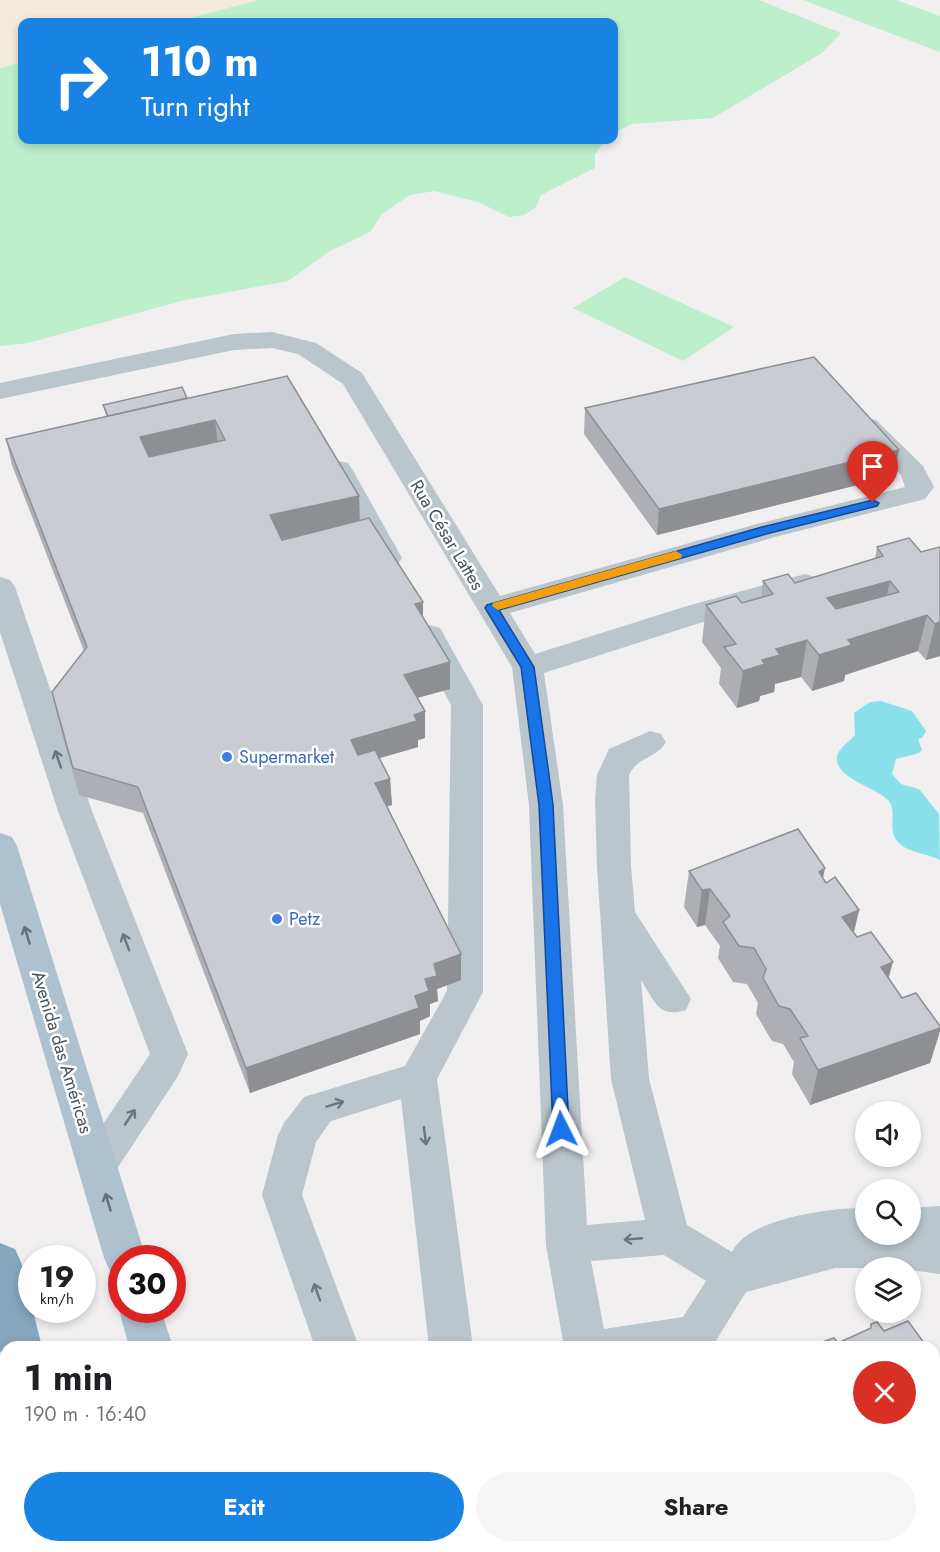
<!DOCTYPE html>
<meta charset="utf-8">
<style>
:root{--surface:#fff;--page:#f6f6f6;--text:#202124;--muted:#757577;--accent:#1883e2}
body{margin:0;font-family:Jost,sans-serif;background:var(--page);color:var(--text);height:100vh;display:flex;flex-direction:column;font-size:22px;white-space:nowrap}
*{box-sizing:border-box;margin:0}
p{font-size:20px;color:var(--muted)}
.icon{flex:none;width:33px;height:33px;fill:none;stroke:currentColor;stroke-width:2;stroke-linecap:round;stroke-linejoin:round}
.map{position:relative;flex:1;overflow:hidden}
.side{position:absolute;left:0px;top:1341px;width:940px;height:212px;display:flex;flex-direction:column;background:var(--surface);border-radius:18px 18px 0 0;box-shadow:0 3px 9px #0003}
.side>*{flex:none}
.hud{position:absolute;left:18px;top:18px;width:600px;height:126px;border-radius:12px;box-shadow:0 3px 9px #0003;background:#1883e2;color:#fff;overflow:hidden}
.fabs{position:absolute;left:855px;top:1101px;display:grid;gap:12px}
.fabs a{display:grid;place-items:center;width:66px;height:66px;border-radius:50%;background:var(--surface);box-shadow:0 3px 9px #0003;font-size:30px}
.speed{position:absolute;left:18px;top:1245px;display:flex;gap:12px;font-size:30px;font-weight:700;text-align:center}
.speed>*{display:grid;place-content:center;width:78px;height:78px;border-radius:50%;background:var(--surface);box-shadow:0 3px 9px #0003;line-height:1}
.speed small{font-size:15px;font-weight:400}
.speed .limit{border:9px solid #d22;background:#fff;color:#111}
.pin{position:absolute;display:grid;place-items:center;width:51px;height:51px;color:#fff;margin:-62px -26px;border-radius:50% 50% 50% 0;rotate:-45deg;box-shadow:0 0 6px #0007}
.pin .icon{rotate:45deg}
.me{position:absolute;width:66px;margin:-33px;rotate:357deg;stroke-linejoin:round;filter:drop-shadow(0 0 4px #0008)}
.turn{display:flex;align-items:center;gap:21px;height:126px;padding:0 24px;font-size:27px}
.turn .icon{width:78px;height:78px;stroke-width:2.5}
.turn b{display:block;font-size:42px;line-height:51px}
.round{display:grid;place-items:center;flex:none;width:63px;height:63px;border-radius:32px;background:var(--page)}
.summary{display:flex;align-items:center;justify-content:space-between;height:102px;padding:0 24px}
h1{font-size:36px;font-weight:700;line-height:45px}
.cta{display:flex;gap:12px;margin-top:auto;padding:12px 24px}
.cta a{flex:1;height:69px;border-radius:36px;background:var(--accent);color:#fff;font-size:24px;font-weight:700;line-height:69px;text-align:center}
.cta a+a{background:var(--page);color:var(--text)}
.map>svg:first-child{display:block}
.green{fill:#bdefcc}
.sand{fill:#f3ebdf}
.water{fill:#8ae1ec}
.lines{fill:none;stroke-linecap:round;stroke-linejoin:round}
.minor{fill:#bac5cc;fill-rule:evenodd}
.major{fill:#aec1ce;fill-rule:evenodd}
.highway{fill:#86a6be;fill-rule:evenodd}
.wall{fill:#adafb5}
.shaded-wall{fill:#8d8f93}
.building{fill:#c9ccd2;stroke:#8d8f93;stroke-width:1.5;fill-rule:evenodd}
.oneway{stroke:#6a767e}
.oneway2{stroke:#616f78}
.route{fill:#1a73e8;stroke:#114b97;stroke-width:1.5}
.slow{fill:#f59e0b}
.shop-dot{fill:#3f7fe0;stroke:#fff;stroke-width:2}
.labels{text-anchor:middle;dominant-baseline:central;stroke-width:5;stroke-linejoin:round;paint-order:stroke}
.street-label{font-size:18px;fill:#47545c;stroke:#fff}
.shop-label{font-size:18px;fill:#366cbe;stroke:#fff;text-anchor:start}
</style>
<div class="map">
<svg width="940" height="1552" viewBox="0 0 940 1552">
<rect width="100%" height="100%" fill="#f1efef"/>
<g class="green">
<polygon points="258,0 759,0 841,33 822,53 713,118 632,124 614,133 614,22 173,22"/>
<polygon points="803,0 896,0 940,16 940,52"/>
<polygon points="22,62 22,140 605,140 595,155 595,168 541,195 536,207 524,215 509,217 478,202 434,191 410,195 382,214 370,232 330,251 288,281 181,301 28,343 0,346 0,68"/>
<polygon points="625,277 734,327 683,361 573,308"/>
</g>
<polygon class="sand" points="0,0 258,0 173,22 22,22 22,62 0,68"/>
<path class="water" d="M881,701L912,711L926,731L922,738L918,739L922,750L919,753L896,759L892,774L901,784L919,789L939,814L940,860C927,853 908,853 898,842C886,830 899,810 887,799C874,787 833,777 837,756C839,748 850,741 855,735L854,713L870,702Z"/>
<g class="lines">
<g class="minor">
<path d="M272,332L316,343L362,373L500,596L757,524L905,487L901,475L858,432L854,426L858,420L867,418L876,420L923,466L934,487L925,499L775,537L510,613L535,654L687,606L805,574L815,577L820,584L815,591L709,620L544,673L563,805L587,1225L645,1220L611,1079L597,866L595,800L597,775L609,749L650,731L661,734L666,742C656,759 638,756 629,775L631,866L635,912L691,999L686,1010C658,1019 654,1000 641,980L649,1079L687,1225L732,1252C747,1219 826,1209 858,1208L866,1210V1234H910V1208L940,1206V1274L910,1270V1268H835L746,1292L712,1347H564L546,1245L529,805L512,667L343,384L298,354L272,348L234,350L0,399V383L234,334ZM664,1255L706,1281L683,1317L604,1329L591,1261Z"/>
<polygon points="338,461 348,463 352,469 402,558 397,565 387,567 377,565 372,558 324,469 328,463"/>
<polygon points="0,577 10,580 15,587 92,811 188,1054 178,1076 111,1178 97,1183 83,1178 77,1166 83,1154 150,1054 58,811 0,632"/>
<polygon points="429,625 440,628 483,705 483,992 437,1079 473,1347 429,1347 401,1099 331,1121 316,1142 302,1195 359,1347 315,1347 262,1195 278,1135 284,1123 304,1097 405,1066 447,991 451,705 414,635 418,628"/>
<polygon points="385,1546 431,1546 433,1552 387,1552"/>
<polygon points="459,1546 505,1546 506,1552 460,1552"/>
<polygon points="596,1546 643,1546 645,1552 598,1552"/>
<polygon points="726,1546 772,1546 774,1552 728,1552"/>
</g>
<g class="major">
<polygon points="0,833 12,837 17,846 146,1258 122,1258 122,1275 110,1271 104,1258 0,904"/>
<polygon points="122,1304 122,1310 161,1310 173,1347 129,1347 119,1310"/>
<polygon points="188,1546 234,1546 236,1552 190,1552"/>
</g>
<g class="highway">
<polygon points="0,1243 15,1249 21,1262 42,1347 6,1347 6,1362 0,1351"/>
<polygon points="43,1546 89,1546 90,1552 44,1552"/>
</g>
</g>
<g class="wall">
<polygon points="187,398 360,520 423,618 450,662 450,689 417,698 425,738 418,740 418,747 379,758 390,779 392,805 387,806 461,954 461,980 437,989 438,1001 430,1004 430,1016 420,1021 420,1034 250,1093 143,813 79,795 58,719 52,692 84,651 12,465 6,439 106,416 103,405"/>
<polygon points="585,408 894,476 657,535 584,434"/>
<polygon points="877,547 921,552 940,547 940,656 926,660 918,651 845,675 844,681 812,691 801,677 775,684 774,692 760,696 759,701 737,708 719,684 721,668 702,642 706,605 742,603 761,598 763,581 795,583 875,559"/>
<polygon points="689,871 823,878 826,883 859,910 854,933 888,978 902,998 940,1026 940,1031 930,1063 810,1105 792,1074 794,1062 783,1044 772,1041 756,1014 758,1003 747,984 733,982 718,958 720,946 705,925 697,927 684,907"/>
<polygon points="849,1546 934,1546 940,1552 852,1552"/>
</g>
<g class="shaded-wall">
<polygon points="215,420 218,446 145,463 140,437"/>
<polygon points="899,450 894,476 657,535 659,509"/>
<polygon points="359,496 360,522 272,541 270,515"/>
<polygon points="890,581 882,618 820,635 827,598"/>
<polygon points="423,602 423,629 415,604"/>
<polygon points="927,615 918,651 845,675 844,681 812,691 819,655 848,640"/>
<polygon points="940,622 940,656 926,660 935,624"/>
<polygon points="807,640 801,677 775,684 774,692 760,696 759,701 737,708 743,671 762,660 776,649"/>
<polygon points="450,662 450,689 405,701 404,675"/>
<polygon points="425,711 425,738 418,740 418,747 353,766 351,740 414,715"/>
<polygon points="390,779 392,805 377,809 375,783"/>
<polygon points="825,868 818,904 819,872"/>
<polygon points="710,889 705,925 697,927 702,890"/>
<polygon points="859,910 850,947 842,917"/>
<polygon points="461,954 461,980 437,989 438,1001 430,1004 430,1016 420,1021 420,1034 250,1093 246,1068 425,979 434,964"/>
<polygon points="893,962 883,998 881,967"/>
<polygon points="940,1028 940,1031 930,1063 810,1105 818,1070"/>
</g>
<g class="building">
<polygon points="814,357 899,450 659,509 585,408"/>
<path d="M287,376L359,496L270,515L282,540L369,518L423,602L415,604L450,662L404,675L425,711L414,715L417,721L351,740L358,755L375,750L390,779L375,783L461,954L434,964L437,976L425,979L429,991L415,996L419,1008L246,1068L138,787L73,768L52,692L87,647L6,439ZM215,420L225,440L149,457L140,437Z"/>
<polygon points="182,387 187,398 108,416 103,405"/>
<path d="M909,538L921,552L940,547V622L935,624L927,615L848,640L852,645L819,655L807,640L776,649L780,655L762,660L765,664L743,671L724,647L736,644L706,605L736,596L742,603L773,594L763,581L788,574L795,583L883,556L877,547ZM890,581L899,592L836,609L827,598Z"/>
<polygon points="798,829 825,868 819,872 826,883 835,877 859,910 842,917 857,937 871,932 893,962 881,967 902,998 916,993 940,1026 940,1028 818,1070 800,1038 808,1036 790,1009 779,1006 763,978 766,969 754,948 739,946 723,922 730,916 710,889 702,890 689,871"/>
<polygon points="908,1321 927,1347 808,1347 834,1338 838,1343 871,1328 871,1324 877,1322 884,1331"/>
<polygon points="940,1382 940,1552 868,1552 868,1546 934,1546 934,1384"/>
</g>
<defs><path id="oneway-shaft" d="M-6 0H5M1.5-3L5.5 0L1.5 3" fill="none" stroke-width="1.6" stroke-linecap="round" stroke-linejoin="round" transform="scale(1.5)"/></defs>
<g class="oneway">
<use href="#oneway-shaft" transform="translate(58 759) rotate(-109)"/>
<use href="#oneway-shaft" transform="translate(126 942) rotate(-111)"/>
<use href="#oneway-shaft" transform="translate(335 1104) rotate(-17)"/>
<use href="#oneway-shaft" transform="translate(130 1117) rotate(-56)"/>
<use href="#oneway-shaft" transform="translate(425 1136) rotate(83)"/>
<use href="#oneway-shaft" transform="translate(633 1239) rotate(175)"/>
<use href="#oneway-shaft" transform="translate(317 1292) rotate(-110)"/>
</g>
<g class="oneway2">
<use href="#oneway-shaft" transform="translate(27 935) rotate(-107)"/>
<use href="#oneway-shaft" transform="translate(108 1202) rotate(-107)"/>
</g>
<polygon class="route" points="873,500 879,503 877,506 770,533 499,610 534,667 550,782 553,805 569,1129 567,1134 561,1136 556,1134 553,1129 539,805 521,667 485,608 487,605 762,527"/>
<polygon class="slow" points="676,551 682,555 681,558 498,610 492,606 493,603"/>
<g class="shop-dot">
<circle cx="227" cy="757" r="6"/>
<circle cx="277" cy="919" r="6"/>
</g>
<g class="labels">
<g class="street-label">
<text transform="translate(447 535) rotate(59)">Rua César Lattes</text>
<text transform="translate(62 1052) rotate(73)">Avenida das Américas</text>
</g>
<g class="shop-label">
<text x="239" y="757">Supermarket</text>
<text x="289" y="919">Petz</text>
</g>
</g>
</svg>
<div class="fabs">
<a><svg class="icon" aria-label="sound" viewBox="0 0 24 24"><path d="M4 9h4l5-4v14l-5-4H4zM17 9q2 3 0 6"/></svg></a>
<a><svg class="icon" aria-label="search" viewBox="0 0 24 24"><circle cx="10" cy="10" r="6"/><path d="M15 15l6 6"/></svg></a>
<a><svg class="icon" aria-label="layers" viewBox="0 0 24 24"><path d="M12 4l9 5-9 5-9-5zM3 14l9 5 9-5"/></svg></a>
</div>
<div class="speed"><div>19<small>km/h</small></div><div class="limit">30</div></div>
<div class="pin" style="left:873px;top:503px;background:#d93025"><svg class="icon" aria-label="arrive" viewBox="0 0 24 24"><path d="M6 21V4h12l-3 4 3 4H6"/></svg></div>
<svg class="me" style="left:561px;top:1129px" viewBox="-20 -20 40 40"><path d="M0-17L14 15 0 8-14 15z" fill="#1a73e8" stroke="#fff" stroke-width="4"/></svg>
<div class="hud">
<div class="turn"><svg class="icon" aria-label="right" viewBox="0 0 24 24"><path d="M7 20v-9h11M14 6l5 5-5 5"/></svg><div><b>110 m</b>Turn right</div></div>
</div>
<section class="side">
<div class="summary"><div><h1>1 min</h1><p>190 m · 16:40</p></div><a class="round" style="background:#d93025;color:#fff"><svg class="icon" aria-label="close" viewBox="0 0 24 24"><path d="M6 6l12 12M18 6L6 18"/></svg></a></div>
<div class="cta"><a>Exit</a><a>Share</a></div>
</section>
</div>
